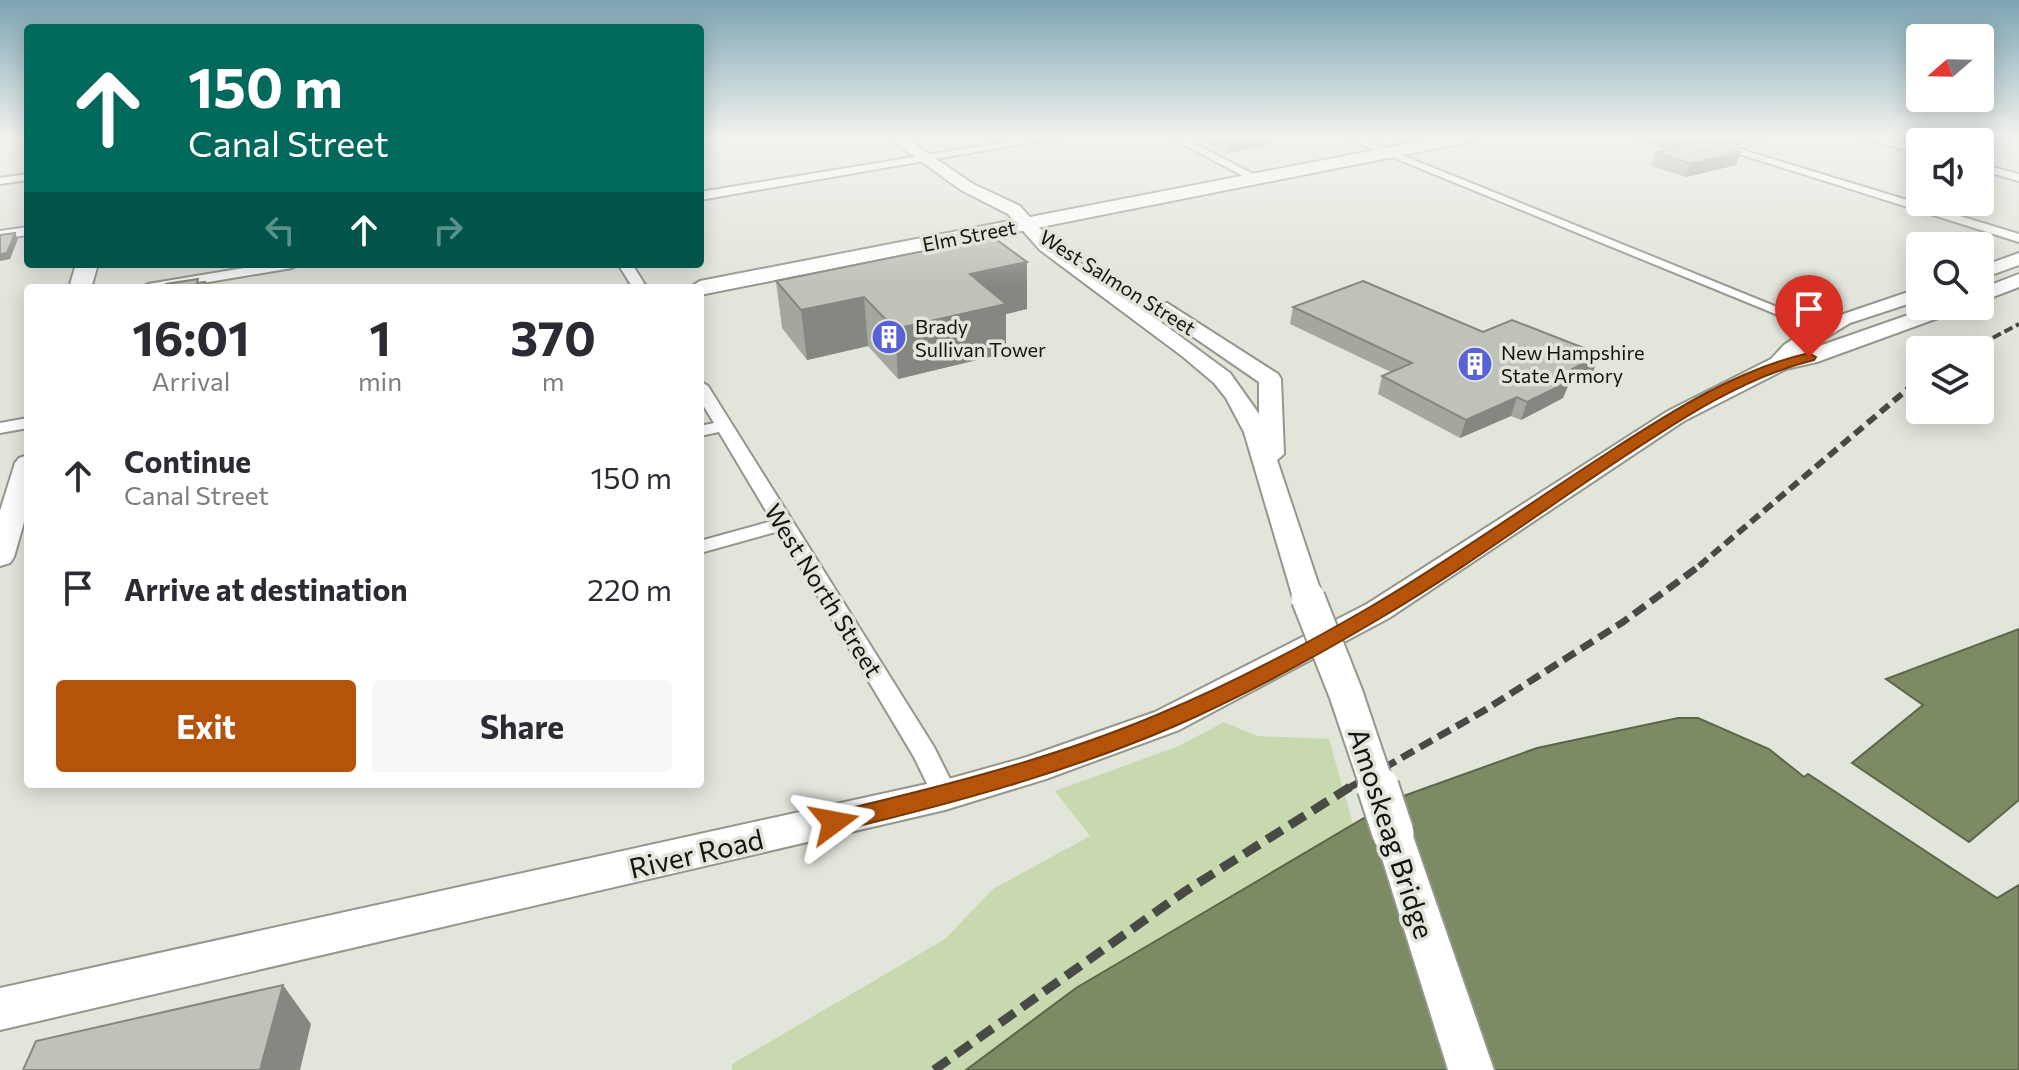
<!DOCTYPE html>
<style>
:root{--surface:#fff;--page:#f7f7f7;--text:#2b2b33;--muted:#7c7c81;--accent:#b45309}
body{margin:0;font-family:Commissioner,sans-serif;background:var(--page);color:var(--text);height:100vh;display:flex;flex-direction:column;font-size:30px;white-space:nowrap}
*{box-sizing:border-box;margin:0}
p{font-size:26px;color:var(--muted)}
.icon{flex:none;width:44px;height:44px;fill:none;stroke:currentColor;stroke-width:2;stroke-linecap:round;stroke-linejoin:round}
.map{position:relative;flex:1;overflow:hidden}
.details{position:absolute;left:24px;top:284px;width:680px;height:504px;display:flex;flex-direction:column;background:var(--surface);border-radius:8px;box-shadow:0 4px 20px #0003}
.details>*{flex:none}
.guide{position:absolute;left:24px;top:24px;width:680px;height:244px;border-radius:8px;box-shadow:0 4px 20px #0003;background:#00695c;color:#fff;overflow:hidden}
.needle{width:52px;rotate:250deg}
.buttons{position:absolute;left:1906px;top:24px;display:grid;gap:16px}
.buttons a{display:grid;place-items:center;width:88px;height:88px;border-radius:8px;background:var(--surface);box-shadow:0 4px 20px #0003;font-size:40px}
.pin{position:absolute;display:grid;place-items:center;width:68px;height:68px;color:#fff;margin:-82px -34px;border-radius:50% 50% 50% 0;rotate:-45deg;box-shadow:0 0 8px #0007}
.pin .icon{rotate:45deg}
.me{position:absolute;width:88px;margin:-44px;rotate:77deg;stroke-linejoin:round;filter:drop-shadow(0 0 6px #0008)}
.turn{display:flex;align-items:center;gap:28px;height:168px;padding:0 32px;font-size:36px}
.turn .icon{width:104px;height:104px;stroke-width:2.5}
.turn b{display:block;font-size:56px;line-height:68px}
.lanes{display:flex;align-items:center;height:76px;padding:0 32px;background:#0003;justify-content:center;gap:40px;direction:ltr}
.lanes .off{opacity:.35}
.eta{display:flex;justify-content:space-evenly;align-items:center;height:136px;text-align:center}
.eta b{font-size:48px;font-weight:700;line-height:56px}
.action{display:flex;gap:16px;margin-top:auto;padding:16px 32px}
.action a{flex:1;height:92px;border-radius:8px;background:var(--accent);color:#fff;font-size:32px;font-weight:700;line-height:92px;text-align:center}
.action a+a{background:var(--page);color:var(--text)}
ul{padding:0;list-style:none}
li{display:flex;align-items:center;gap:24px;height:112px;padding:0 32px}
li div{flex:1}
li b{display:block;font-size:30px}
li em{font-style:normal}
.map>svg:first-child{display:block}
.green{fill:#c9d9af}
.water{fill:#7c8b63;stroke:#5c674a;stroke-width:2}
.lines{fill:none;stroke-linecap:round;stroke-linejoin:round}
.street-casing{stroke:#93978d;stroke-width:4}
.secondary-casing{stroke:#93978d;stroke-width:4}
.primary-casing{stroke:#93978d;stroke-width:4}
.street{fill:#fff;fill-rule:evenodd}
.secondary{fill:#fff;fill-rule:evenodd}
.primary{fill:#fff;fill-rule:evenodd}
.rail-far3{stroke:#484a45;stroke-width:4;stroke-dasharray:9 4;stroke-linecap:butt}
.rail-far2{stroke:#484a45;stroke-width:6;stroke-dasharray:11 6;stroke-linecap:butt}
.rail-far1{stroke:#484a45;stroke-width:7;stroke-dasharray:14 7;stroke-linecap:butt}
.rail{stroke:#484a45;stroke-width:9;stroke-dasharray:18 9;stroke-linecap:butt}
.secondary-bridge-far1-casing{stroke:#93978d;stroke-width:37;stroke-linecap:butt}
.secondary-bridge-casing{stroke:#93978d;stroke-width:45;stroke-linecap:butt}
.secondary-bridge-far1{stroke:#fff;stroke-width:33}
.secondary-bridge{stroke:#fff;stroke-width:41}
.wall{fill:#a3a79e}
.shaded-wall{fill:#858881}
.building{fill:#bec2b8;stroke:#858881;stroke-width:2}
.route{fill:#b45309;stroke:#753606;stroke-width:2}
.labels{text-anchor:middle;dominant-baseline:central;stroke-width:7;stroke-linejoin:round;paint-order:stroke}
.far-street-label{font-size:20px;fill:#121410;stroke:#e1e5da}
.far-poi-label{font-size:20px;fill:#121410;stroke:#e1e5da;text-anchor:start}
.street-label{font-size:24px;fill:#121410;stroke:#e1e5da}
.near-street-label{font-size:28px;fill:#121410;stroke:#e1e5da}
</style>
<div class="map">
<svg width="2019" height="1070" viewBox="0 0 2019 1070">
<rect width="100%" height="100%" fill="#e1e5da"/>
<polygon class="green" points="1224,722 1257,736 1329,739 1353,824 1076,988 966,1070 732,1070 732,1064 945,939 993,889 1090,836 1055,791 1179,746"/>
<g class="water">
<polygon points="2019,629 2019,800 1969,842 1852,763 1923,705 1886,679"/>
<polygon points="1678,718 1698,718 1769,749 1804,777 1808,774 1997,898 2019,885 2019,1070 966,1070 1076,988 1398,798 1537,748"/>
</g>
<g class="lines">
<defs>
<g id="street">
<polygon points="0,136 9,136 0,139"/>
<polygon points="1043,136 1066,136 700,200 700,192"/>
<polygon points="1167,136 1180,136 1261,178 1251,180"/>
<polygon points="1341,136 1355,136 1829,328 1822,332 1817,331"/>
<polygon points="1682,136 1697,136 2019,234 2019,242"/>
<polygon points="1858,136 1875,136 1920,148 1920,154"/>
<polygon points="1980,164 2019,174 2019,181 1980,170"/>
<polygon points="28,174 28,180 0,184 0,178"/>
<polygon points="28,227 28,235 0,239 0,231"/>
<polygon points="268,264 299,264 292,268 173,288 141,288 148,284"/>
<polygon points="618,264 632,264 647,288 633,288"/>
<polygon points="700,381 708,386 934,747 958,795 954,802 945,805 936,802 914,757 779,531 700,553 700,541 772,521 719,432 700,436 700,426 714,423 700,400"/>
<polygon points="28,418 28,428 0,433 0,423"/>
</g>
<g id="secondary">
<polygon points="886,136 902,136 973,184 1020,206 1052,242 1230,373 1259,414 1259,382 1150,307 1153,303 1167,303 1278,374 1281,379 1284,454 1277,460 1323,598 1319,605 1308,608 1297,605 1293,598 1244,432 1226,398 1214,383 1182,356 1040,250 1008,214 961,190"/>
<polygon points="2019,253 2019,265 1980,279 1980,267"/>
<polygon points="2019,274 2019,287 1980,302 1980,289"/>
<polygon points="1920,288 1920,300 1850,323 1802,352 1934,306 1963,306 1960,310 1817,362 1786,369 1684,421 1389,618 1179,730 1046,779 945,810 0,1030 0,988 945,780 1027,757 1155,712 1367,604 1668,411 1771,359 1784,345 1817,323"/>
<polygon points="28,455 28,508 14,557 10,563 0,566 0,511 15,463 19,458"/>
<polygon points="1393,817 1406,822 1412,833 1494,1070 1448,1070 1374,833 1380,822"/>
</g>
<g id="primary">
<polygon points="1448,136 1481,136 1473,141 700,295 700,288 689,288 700,281"/>
<polygon points="76,264 98,264 91,288 69,288"/>
</g>
</defs>
<use href="#street" class="street-casing"/>
<use href="#secondary" class="secondary-casing"/>
<use href="#primary" class="primary-casing"/>
<use href="#street" class="street"/>
<use href="#secondary" class="secondary"/>
<use href="#primary" class="primary"/>
<g class="rail-far3">
<polyline points="1970,350 2019,324"/>
<polyline points="1908,389 1920,378"/>
</g>
<polyline class="rail-far2" points="1699,566 1910,387"/>
<polyline class="rail-far1" points="1347,789 1485,710 1623,622 1702,564"/>
<polyline class="rail" points="934,1070 1184,892 1350,787"/>
<defs>
<polyline id="secondary-bridge-far1" points="1308,598 1346,694 1378,789"/>
<polyline id="secondary-bridge" points="1378,787 1393,833"/>
</defs>
<use href="#secondary-bridge-far1" class="secondary-bridge-far1-casing"/>
<use href="#secondary-bridge" class="secondary-bridge-casing"/>
<use href="#secondary-bridge-far1" class="secondary-bridge-far1"/>
<use href="#secondary-bridge" class="secondary-bridge"/>
</g>
<g class="wall">
<polygon points="1192,136 1270,136 1269,145 1227,153"/>
<polygon points="1624,136 1773,136 1735,145 1718,139 1716,144 1741,152 1736,165 1686,177 1651,166 1656,152 1667,150"/>
<polygon points="1027,262 1027,309 1006,314 1006,353 898,379 868,346 807,360 782,328 776,281"/>
<polygon points="1293,307 1483,332 1599,354 1593,372 1568,386 1563,398 1521,420 1511,416 1460,438 1378,394 1382,376 1391,372 1290,324"/>
</g>
<g class="shaded-wall">
<polygon points="1250,136 1270,136 1269,145 1227,153 1229,140"/>
<polygon points="1710,136 1720,136 1714,149 1687,156 1693,140"/>
<polygon points="1739,136 1773,136 1735,145"/>
<polygon points="1741,152 1736,165 1686,177 1691,164"/>
<polygon points="15,233 18,239 10,259 0,261 0,254"/>
<polygon points="1027,262 1027,309 1006,314 1006,353 898,379 895,329 970,274"/>
<polygon points="864,297 868,346 807,360 801,310"/>
<polygon points="1599,354 1593,372 1568,386 1563,398 1521,420 1527,402 1560,376"/>
<polygon points="1517,397 1511,416 1460,438 1466,420"/>
<polygon points="283,985 311,1024 300,1070 260,1070"/>
</g>
<g class="building">
<polygon points="1221,136 1250,136 1229,140"/>
<polygon points="1680,136 1710,136 1693,140"/>
<polygon points="1706,141 1741,152 1691,164 1656,152"/>
<polygon points="15,233 7,253 0,254 0,235"/>
<polygon points="993,237 1027,262 970,274 1006,304 895,329 864,297 801,310 776,281"/>
<polygon points="198,279 197,283 205,282 204,288 165,288 166,284"/>
<polygon points="1363,281 1483,332 1512,320 1599,354 1560,376 1570,381 1527,402 1517,397 1466,420 1382,376 1412,363 1293,307"/>
<polygon points="283,985 260,1070 23,1070 36,1041"/>
</g>
<linearGradient id="sky" x2="0" y2="1"><stop stop-color="#7da4b3"/><stop offset="0.48" stop-color="#f2f3ee"/><stop offset="1" stop-color="#f2f3ee" stop-opacity="0"/></linearGradient>
<rect width="2019" height="286" fill="url(#sky)"/>
<path class="route" d="M1809,353L1816,357L1814,360C1741,378 1678,421 1616,462C1539,513 1464,569 1384,616C1317,656 1246,695 1175,726C1066,773 950,804 834,832L826,829L822,822L826,815L834,812C944,786 1055,758 1159,714C1231,684 1303,646 1370,607C1452,559 1530,503 1609,452C1672,411 1736,370 1809,353Z"/>
<defs>
<symbol id="building-disc" viewBox="-11 -11 22 22"><circle r="9.5" fill="#5762d9" stroke="#e1e5da"/><path d="M-4-6H4V6H1V3H-1V6H-4ZM-2.5-4.3h1.7v1.8h-1.7ZM.8-4.3h1.7v1.8H.8ZM-2.5-1h1.7V.8h-1.7ZM.8-1h1.7V.8H.8Z" fill="#fff"/></symbol>
</defs>
<g fill-rule="evenodd">
<use href="#building-disc" x="869" y="317" width="40" height="40"/>
<use href="#building-disc" x="1455" y="344" width="40" height="40"/>
</g>
<g class="labels">
<g class="far-street-label">
<text transform="translate(969 235) rotate(-11)">Elm Street</text>
<text transform="translate(1118 282) rotate(32)">West Salmon Street</text>
</g>
<g class="far-poi-label">
<text x="915" y="326">Brady<tspan x="915" dy="23">Sullivan Tower</tspan></text>
<text x="1501" y="352">New Hampshire<tspan x="1501" dy="23">State Armory</tspan></text>
</g>
<g class="street-label">
<text transform="translate(824 590) rotate(58)">West North Street</text>
</g>
<g class="near-street-label">
<text transform="translate(1392 833) rotate(72)">Amoskeag Bridge</text>
<text transform="translate(696 853) rotate(-13)">River Road</text>
</g>
</g>
</svg>
<div class="buttons">
<a><svg class="needle" viewBox="-14 -14 28 28"><path d="M0-13l5 13h-10z" fill="#e53935"/><path d="M0 13l5-13h-10z" fill="#7c7c81"/></svg></a>
<a><svg class="icon" aria-label="sound" viewBox="0 0 24 24"><path d="M4 9h4l5-4v14l-5-4H4zM17 9q2 3 0 6"/></svg></a>
<a><svg class="icon" aria-label="search" viewBox="0 0 24 24"><circle cx="10" cy="10" r="6"/><path d="M15 15l6 6"/></svg></a>
<a><svg class="icon" aria-label="layers" viewBox="0 0 24 24"><path d="M12 4l9 5-9 5-9-5zM3 14l9 5 9-5"/></svg></a>
</div>
<div class="pin" style="left:1809px;top:357px;background:#d93025"><svg class="icon" aria-label="arrive" viewBox="0 0 24 24"><path d="M6 21V4h12l-3 4 3 4H6"/></svg></div>
<svg class="me" style="left:834px;top:822px" viewBox="-20 -20 40 40"><path d="M0-17L14 15 0 8-14 15z" fill="#b45309" stroke="#fff" stroke-width="4"/></svg>
<div class="guide">
<div class="turn"><svg class="icon" aria-label="ahead" viewBox="0 0 24 24"><path d="M12 20V5M6 11l6-6 6 6"/></svg><div><b>150 m</b>Canal Street</div></div>
<div class="lanes"><svg class="icon off" aria-label="left" viewBox="0 0 24 24"><path d="M17 20v-9H6M10 6l-5 5 5 5"/></svg><svg class="icon" aria-label="ahead" viewBox="0 0 24 24"><path d="M12 20V5M6 11l6-6 6 6"/></svg><svg class="icon off" aria-label="right" viewBox="0 0 24 24"><path d="M7 20v-9h11M14 6l5 5-5 5"/></svg></div>
</div>
<section class="details">
<div class="eta">
<div><b>16:01</b><p>Arrival</p></div>
<div><b>1</b><p>min</p></div>
<div><b>370</b><p>m</p></div>
</div>
<ul>
<li><svg class="icon" aria-label="ahead" viewBox="0 0 24 24"><path d="M12 20V5M6 11l6-6 6 6"/></svg><div><b>Continue</b><p>Canal Street</p></div><em>150 m</em></li>
<li><svg class="icon" aria-label="arrive" viewBox="0 0 24 24"><path d="M6 21V4h12l-3 4 3 4H6"/></svg><div><b>Arrive at destination</b></div><em>220 m</em></li>
</ul>
<div class="action"><a>Exit</a><a>Share</a></div>
</section>
</div>
